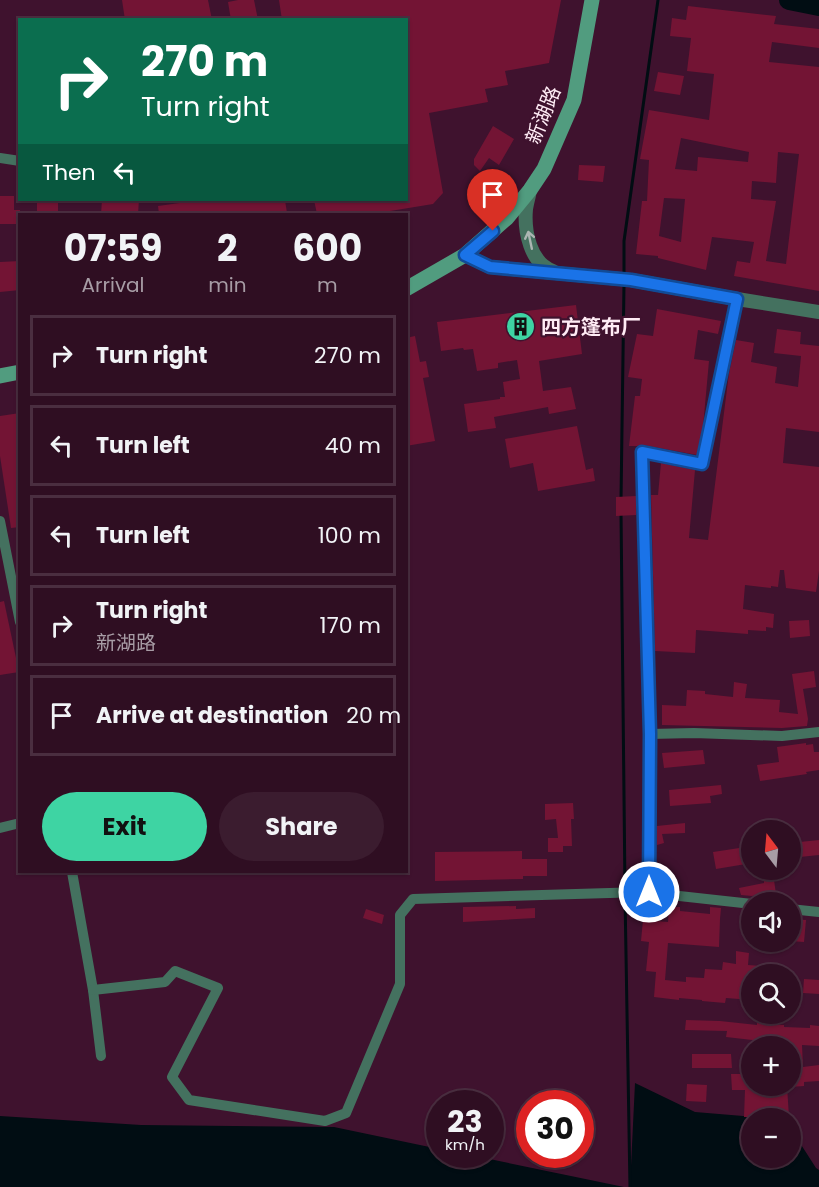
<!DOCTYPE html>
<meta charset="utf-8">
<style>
:root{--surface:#2f0e22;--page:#3b1c2f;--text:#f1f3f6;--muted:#a79ca5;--line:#4a2e40;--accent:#3ed4a3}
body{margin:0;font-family:Poppins,"Noto Sans SC",sans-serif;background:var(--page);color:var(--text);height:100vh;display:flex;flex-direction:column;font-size:22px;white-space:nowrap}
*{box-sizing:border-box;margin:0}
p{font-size:20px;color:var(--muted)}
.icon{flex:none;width:33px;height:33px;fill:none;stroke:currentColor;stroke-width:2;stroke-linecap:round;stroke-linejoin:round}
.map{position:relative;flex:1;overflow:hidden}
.details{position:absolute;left:18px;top:213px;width:390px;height:660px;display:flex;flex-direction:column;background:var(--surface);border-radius:0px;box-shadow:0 2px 4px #0004,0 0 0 2px var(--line)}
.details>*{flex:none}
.top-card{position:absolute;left:18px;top:18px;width:390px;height:183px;border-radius:0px;box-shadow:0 2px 4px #0004,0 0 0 2px var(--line);background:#0b6e4f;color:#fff;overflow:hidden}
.needle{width:39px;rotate:344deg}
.controls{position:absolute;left:741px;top:820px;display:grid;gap:12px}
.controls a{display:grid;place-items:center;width:60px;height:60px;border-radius:50%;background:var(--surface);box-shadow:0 2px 4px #0004,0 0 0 2px var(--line);font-size:30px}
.speed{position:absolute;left:426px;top:1090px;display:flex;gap:12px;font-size:30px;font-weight:700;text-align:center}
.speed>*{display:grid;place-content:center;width:78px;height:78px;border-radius:50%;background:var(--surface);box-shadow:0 2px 4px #0004,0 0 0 2px var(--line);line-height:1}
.speed small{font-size:15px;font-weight:400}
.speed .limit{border:9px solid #d22;background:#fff;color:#111}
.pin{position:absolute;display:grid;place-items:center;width:51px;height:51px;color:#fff;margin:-62px -26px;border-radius:50% 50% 50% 0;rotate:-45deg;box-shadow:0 0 6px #0007}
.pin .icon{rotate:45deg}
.me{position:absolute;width:66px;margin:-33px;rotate:0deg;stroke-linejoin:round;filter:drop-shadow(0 0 4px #0008)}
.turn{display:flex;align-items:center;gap:21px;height:126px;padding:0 24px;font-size:27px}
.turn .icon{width:78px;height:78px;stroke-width:2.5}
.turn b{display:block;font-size:42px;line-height:51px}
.then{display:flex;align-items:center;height:57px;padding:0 24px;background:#0003;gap:12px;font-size:22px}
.eta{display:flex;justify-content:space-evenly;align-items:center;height:102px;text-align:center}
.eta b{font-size:36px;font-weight:700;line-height:42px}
.cta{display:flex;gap:12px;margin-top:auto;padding:12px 24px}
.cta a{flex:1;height:69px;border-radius:36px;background:var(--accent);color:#111;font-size:24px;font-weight:700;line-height:69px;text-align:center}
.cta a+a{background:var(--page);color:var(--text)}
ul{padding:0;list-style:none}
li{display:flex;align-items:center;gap:18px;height:81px;margin:0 12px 9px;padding:0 12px;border:3px solid var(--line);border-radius:0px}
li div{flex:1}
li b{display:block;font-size:22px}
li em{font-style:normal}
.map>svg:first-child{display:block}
.water{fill:#010d13}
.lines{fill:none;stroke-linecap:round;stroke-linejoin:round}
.stream{stroke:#010d13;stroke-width:3}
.river{stroke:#010d13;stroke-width:20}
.building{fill:#731434;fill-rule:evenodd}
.minor{stroke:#44715f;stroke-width:10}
.tertiary{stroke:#44715f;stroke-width:14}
.secondary{stroke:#519c7f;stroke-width:15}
.oneway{stroke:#abb5b2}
.route-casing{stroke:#114b97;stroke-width:15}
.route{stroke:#1a73e8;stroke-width:10}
.labels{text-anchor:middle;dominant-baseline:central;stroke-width:4.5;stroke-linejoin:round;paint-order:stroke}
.street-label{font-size:20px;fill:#ffecf5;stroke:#3f122e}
.poi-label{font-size:20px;font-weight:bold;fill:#ffecf5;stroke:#3f122e;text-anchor:start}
</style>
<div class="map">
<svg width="819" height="1187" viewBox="0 0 819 1187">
<rect width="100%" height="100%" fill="#3f122e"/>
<g class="water">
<polygon points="635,1083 695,1112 779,1119 752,1119 752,1158 790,1158 791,1129 816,1168 819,1170 819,1187 630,1187"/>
<polygon points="0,1116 141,1125 334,1127 439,1149 440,1155 470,1155 624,1187 0,1187"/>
</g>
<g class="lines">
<g class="stream">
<polyline points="624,275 624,241 658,0"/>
<polyline points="621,500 624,284"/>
<polyline points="621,512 625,890"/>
<polyline points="625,896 630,1187"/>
</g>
<polyline class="river" points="789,0 819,6"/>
</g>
<g class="building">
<polygon points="122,0 208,0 212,20 125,20"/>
<polygon points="238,0 254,0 258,20 231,20 228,2"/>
<polygon points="279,0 561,0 549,63 505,71 508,85 485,89 488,102 429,113 443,193 433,204 372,214 317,214 314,200 406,200 406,20 282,20"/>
<path d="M688,6L776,16L774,24L819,29V48L772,42L769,62L819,67V291L734,276L737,261L750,263L754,242L712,237L706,270L658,258V256L636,254L642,201H647L649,160L640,159L649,110L709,120L714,74L687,71L691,38L670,36L672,18L686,20ZM681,138L749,152L748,162L698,157L697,171L675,169ZM778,152L799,154L786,264L766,261L776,201L751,199L752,181L776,183ZM664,198L685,199L681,242L659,236Z"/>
<polygon points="658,72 684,76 680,95 654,91"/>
<polygon points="493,126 514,139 499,165 489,158 480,171 474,165 474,159"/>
<polygon points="579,165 605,166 603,182 578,180"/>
<polygon points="0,196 14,196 14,210 20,210 20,224 0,224"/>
<rect x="37" y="200" width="21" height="14"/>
<polygon points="102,200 139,200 138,214 101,214"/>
<polygon points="201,200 285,200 287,213 159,214 158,206"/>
<polygon points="20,261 20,290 0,292 0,262"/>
<polygon points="576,305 582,354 539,361 543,391 571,387 576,409 549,414 548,407 494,417 496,428 468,432 464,404 500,399 500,397 505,397 503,382 520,379 517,360 498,363 498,368 477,371 473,349 464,350 463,348 441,351 437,322"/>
<polygon points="657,309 721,321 718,334 698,330 694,359 709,361 703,427 697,455 643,445 637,446 629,446 635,396 640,396 642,379 628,377 637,334 653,336"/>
<polygon points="777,329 801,332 800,344 819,346 819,432 786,428 783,463 819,467 819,571 816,592 786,588 784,570 780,570 778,587 771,586 771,588 745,585 743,609 774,614 773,628 766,627 766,631 748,630 748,634 696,630 695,653 655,651 651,495 658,495 661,463 695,470 689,538 708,540 729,373 736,340 754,343 751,362 777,367 775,383 798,387 801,356 774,353"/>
<polygon points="415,336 420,362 426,361 429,377 423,378 435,441 406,446 406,338"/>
<polygon points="20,413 20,527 11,528 0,456 0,416"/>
<polygon points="577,426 586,470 593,468 595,481 538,491 533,463 510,468 505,439"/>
<polygon points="636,496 636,515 616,516 616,497"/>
<polygon points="4,601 19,672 0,675 0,602"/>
<polygon points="809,620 810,636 790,638 789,621"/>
<polygon points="814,671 816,687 803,689 808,719 807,726 782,728 662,725 662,705 686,706 687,690 705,691 705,694 733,697 734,682 747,684 745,698 780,700 779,712 798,714 792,674"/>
<polygon points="806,743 806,745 813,744 814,752 819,752 819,770 806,772 807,774 760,781 757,765 779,762 777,747"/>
<polygon points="703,750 705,764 664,768 662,753"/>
<polygon points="721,785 722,794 710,796 711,803 670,806 669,790"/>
<polygon points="573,803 574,819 571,819 572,846 563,846 563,852 548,852 548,838 558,838 556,819 545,820 545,804"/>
<polygon points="685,823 685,833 662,834 664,843 657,845 657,826"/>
<polygon points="819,840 819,855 790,858 790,843"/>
<polygon points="746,847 746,849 752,848 752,863 716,869 713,852"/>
<polygon points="522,851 522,859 547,859 547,876 523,876 523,879 435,881 435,852"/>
<polygon points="774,880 776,894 767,896 766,893 752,896 741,895 739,888 764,883 764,881"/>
<polygon points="516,906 516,909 535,908 535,918 463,922 463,907"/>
<polygon points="669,907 680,907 680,911 710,914 710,907 721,908 720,919 719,947 668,943 665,980 686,982 686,977 704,978 705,969 722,970 723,962 736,964 736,951 749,953 748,965 761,966 760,975 752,975 752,1000 726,998 725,1003 702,1001 702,1000 679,998 679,1000 654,997 656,972 646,971 649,942 641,941 643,920 668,922"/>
<polygon points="366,909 384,915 382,924 363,918"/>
<polygon points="790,919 806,920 804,942 790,941"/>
<polygon points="804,979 819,980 819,994 803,993"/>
<polygon points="686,1020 720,1021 757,1025 757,1023 784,1025 784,1027 810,1028 810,1025 819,1026 819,1046 802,1045 803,1067 819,1065 819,1081 804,1082 804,1086 790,1087 791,1043 761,1041 726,1037 727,1031 685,1030"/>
<polygon points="692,1054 731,1054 732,1068 692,1068"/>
<polygon points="731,1074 752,1074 752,1086 787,1086 789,1117 744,1117 745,1090 732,1090"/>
<polygon points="687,1084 707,1085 706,1102 686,1101"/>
</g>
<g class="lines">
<g class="minor">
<polyline points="0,158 20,161"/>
<polyline points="0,521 20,622"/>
<polyline points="650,734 694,733 782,736 819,732"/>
<polyline points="0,828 20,823"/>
<polyline points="72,872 93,990 101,1056"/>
<polyline points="649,892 650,734 642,452 703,464 737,299"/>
<polyline points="790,909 819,912"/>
<polyline points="93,990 165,982 175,971 218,988 172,1077 189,1100 325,1121 346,1113 400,984 400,915 413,899 643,892 752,904"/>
</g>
<g class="tertiary">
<path d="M530,190C529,196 527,203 526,209C524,231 530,263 553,271"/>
<polyline points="465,255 490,267 631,280 737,299 819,312"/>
</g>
<g class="secondary">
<polyline points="406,289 465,255 507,218 530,190 544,169 574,100 592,0"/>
<polyline points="0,376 20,372"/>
</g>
</g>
<defs><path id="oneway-shaft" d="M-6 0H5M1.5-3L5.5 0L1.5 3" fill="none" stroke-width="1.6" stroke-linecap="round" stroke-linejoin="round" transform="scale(1.5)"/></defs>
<use class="oneway" href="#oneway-shaft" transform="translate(530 240) rotate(-102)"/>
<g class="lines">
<defs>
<polyline id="route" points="493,231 465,255 490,267 631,280 737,299 702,464 642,452 650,734 649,892"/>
</defs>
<use href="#route" class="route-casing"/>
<use href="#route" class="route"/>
</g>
<defs>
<symbol id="building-disc" viewBox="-11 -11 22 22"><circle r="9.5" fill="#3ed4a3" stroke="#3f122e"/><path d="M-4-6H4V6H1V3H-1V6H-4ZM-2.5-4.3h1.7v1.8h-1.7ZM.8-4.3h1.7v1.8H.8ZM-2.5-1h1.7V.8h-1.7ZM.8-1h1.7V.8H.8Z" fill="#111"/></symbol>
</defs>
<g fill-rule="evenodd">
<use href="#building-disc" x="504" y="310" width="33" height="33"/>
</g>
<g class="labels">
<g class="street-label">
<text transform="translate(543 115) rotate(-68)">新湖路</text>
</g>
<g class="poi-label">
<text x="541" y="327">四方篷布厂</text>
</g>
</g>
</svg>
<div class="controls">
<a><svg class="needle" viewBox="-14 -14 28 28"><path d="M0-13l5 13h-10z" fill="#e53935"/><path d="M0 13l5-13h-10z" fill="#a79ca5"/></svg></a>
<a><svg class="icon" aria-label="sound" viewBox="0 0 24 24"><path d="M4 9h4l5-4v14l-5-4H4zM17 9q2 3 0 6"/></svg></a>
<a><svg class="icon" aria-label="search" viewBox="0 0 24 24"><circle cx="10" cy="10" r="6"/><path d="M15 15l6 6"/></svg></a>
<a>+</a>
<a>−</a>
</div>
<div class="speed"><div>23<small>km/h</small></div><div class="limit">30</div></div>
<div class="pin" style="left:493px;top:231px;background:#d93025"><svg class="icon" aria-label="arrive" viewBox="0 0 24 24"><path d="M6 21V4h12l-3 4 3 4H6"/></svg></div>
<svg class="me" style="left:649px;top:892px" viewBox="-20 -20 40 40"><circle r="17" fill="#1a73e8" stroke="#fff" stroke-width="3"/><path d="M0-11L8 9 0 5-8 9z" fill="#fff"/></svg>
<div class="top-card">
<div class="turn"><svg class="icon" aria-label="right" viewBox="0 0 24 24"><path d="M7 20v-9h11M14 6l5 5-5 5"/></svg><div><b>270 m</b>Turn right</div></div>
<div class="then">Then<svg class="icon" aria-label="left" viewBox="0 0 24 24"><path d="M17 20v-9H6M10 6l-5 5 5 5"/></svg></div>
</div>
<section class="details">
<div class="eta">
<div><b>07:59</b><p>Arrival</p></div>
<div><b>2</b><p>min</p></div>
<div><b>600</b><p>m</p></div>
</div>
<ul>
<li><svg class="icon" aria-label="right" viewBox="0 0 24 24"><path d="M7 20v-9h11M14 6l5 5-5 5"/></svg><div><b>Turn right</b></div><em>270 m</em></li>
<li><svg class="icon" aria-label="left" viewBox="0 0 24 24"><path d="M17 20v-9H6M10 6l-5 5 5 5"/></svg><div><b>Turn left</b></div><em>40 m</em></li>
<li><svg class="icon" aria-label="left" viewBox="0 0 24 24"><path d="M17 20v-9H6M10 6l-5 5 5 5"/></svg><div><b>Turn left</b></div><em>100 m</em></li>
<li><svg class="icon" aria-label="right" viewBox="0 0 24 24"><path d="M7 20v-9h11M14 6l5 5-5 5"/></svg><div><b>Turn right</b><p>新湖路</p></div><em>170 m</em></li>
<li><svg class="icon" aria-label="arrive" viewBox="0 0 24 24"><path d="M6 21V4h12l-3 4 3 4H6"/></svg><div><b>Arrive at destination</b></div><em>20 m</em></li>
</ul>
<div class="cta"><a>Exit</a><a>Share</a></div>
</section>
</div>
